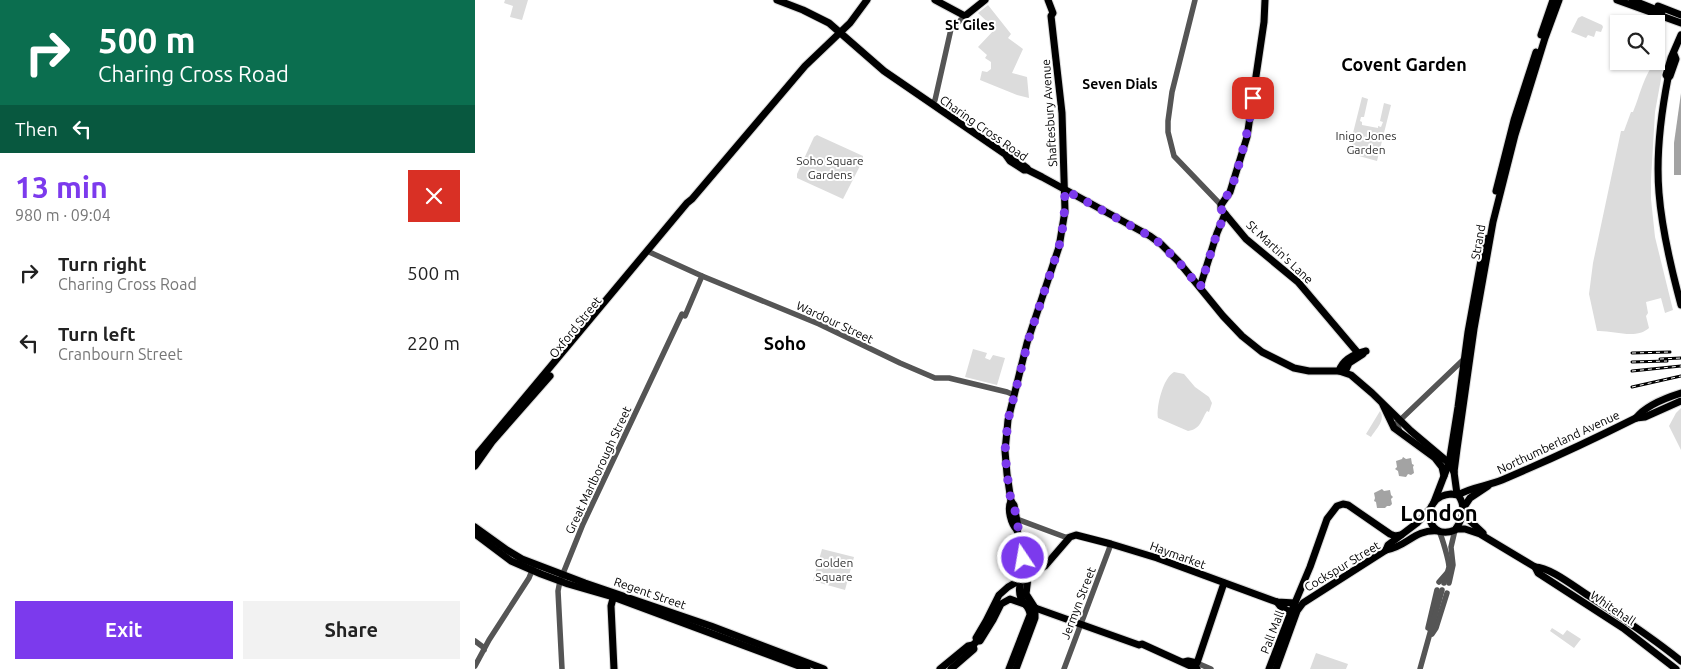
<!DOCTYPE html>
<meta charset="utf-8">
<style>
:root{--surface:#fff;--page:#f2f2f2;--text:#222;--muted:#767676;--accent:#7c3aed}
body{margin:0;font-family:Ubuntu,sans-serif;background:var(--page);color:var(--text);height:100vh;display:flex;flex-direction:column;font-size:19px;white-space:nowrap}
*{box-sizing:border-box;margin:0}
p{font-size:16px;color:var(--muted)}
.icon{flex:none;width:28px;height:28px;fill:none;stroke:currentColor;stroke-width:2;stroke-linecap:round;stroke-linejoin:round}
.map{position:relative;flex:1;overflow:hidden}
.side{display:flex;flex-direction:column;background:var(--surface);width:475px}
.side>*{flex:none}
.hud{background:#0b6e4f;color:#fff;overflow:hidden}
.fabs{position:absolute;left:1135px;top:15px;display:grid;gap:10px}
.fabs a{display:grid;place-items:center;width:55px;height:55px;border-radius:0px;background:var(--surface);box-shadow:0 1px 4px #0004;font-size:25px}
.pin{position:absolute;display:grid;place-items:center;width:42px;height:42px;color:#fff;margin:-21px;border-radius:10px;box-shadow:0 2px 8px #0006}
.me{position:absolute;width:55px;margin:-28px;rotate:348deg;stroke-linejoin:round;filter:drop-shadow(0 0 4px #0008)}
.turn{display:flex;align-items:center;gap:18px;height:105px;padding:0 15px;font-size:22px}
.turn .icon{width:65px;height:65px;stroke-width:2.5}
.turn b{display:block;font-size:35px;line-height:42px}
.then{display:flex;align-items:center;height:48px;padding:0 15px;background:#0003;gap:10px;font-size:19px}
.round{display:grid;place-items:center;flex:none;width:52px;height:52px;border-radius:0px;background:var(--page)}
.overview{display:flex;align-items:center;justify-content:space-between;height:85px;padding:0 15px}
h1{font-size:30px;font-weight:700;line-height:38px;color:var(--accent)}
.cta{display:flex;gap:10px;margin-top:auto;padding:10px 15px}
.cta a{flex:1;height:58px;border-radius:0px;background:var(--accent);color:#fff;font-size:20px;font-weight:700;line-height:58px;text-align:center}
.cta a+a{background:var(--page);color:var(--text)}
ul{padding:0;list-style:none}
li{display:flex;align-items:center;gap:15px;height:70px;padding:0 15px}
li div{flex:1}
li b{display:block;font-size:19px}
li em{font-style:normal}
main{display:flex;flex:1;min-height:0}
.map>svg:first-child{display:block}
.green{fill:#dcdcdc}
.water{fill:#a3a3a3}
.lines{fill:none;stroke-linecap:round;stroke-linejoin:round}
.major-casing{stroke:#dbdbdb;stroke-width:9}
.minor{stroke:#555;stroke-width:5.5}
.major{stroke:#000;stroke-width:7}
.rail-casing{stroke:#000;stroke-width:3}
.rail{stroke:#fff;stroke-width:1;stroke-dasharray:4;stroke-linecap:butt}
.route{stroke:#7c3aed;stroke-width:9;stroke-dasharray:0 16.2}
.labels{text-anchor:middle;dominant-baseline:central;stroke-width:4;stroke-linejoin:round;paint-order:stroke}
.street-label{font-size:12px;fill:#000;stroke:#fff}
.park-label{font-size:12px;fill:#333;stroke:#fff}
.neighbourhood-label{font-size:14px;font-weight:bold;fill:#000;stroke:#fff}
.district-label{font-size:18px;font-weight:bold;fill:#000;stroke:#fff}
.town-label{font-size:22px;font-weight:bold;fill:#000;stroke:#fff}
</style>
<main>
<section class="side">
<div class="hud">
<div class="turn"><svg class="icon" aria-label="right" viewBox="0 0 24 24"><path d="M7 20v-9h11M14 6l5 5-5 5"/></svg><div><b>500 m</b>Charing Cross Road</div></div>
<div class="then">Then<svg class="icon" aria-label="left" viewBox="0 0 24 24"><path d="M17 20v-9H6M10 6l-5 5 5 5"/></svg></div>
</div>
<div class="overview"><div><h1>13 min</h1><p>980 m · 09:04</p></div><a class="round" style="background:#d93025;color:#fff"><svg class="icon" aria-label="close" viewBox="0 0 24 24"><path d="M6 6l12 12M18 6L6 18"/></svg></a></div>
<ul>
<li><svg class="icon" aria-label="right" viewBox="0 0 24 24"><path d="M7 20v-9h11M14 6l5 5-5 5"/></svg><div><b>Turn right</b><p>Charing Cross Road</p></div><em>500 m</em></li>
<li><svg class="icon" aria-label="left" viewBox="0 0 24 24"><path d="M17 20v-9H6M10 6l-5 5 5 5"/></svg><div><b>Turn left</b><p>Cranbourn Street</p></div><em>220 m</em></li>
</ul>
<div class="cta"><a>Exit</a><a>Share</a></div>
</section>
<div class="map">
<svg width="1206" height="669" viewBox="0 0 1206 669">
<rect width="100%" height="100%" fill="#fff"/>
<g class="green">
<polygon points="30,0 53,0 47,20 35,17 38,6 29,3"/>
<polygon points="513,5 536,34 533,38 548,49 537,73 552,77 554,98 542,95 505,80 507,71 512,72 516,69 516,62 510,58 512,55 503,47 520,29 503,13"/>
<polygon points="1107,16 1127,25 1128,27 1126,32 1121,31 1119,37 1113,35 1111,38 1096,32 1103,18"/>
<path d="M1186,57H1190L1180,112L1176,179V199L1180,237L1198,310L1190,313L1186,298L1171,302L1173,313L1171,316L1174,328C1161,340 1138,330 1122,331L1114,294L1118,263L1146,131H1149L1156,112H1158C1165,96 1170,68 1186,57Z"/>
<polygon points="887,97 893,99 889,117 886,117 885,121 887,122 887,125 903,128 903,126 906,127 908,122 905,121 909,103 916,105 902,161 873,153"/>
<polygon points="342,135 388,156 388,160 368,199 322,178 322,174 339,137"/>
<polygon points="498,349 512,353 510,358 515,360 518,355 530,358 522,385 490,377"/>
<path d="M699,372L709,374L720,387L734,397L737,403L734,412L732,411C726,420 726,429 713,431L683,418C681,407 688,378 699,372Z"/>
<polygon points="1206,408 1206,450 1194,426 1201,413"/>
<path d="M905,411C911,420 901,429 896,437L891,434Z"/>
<polygon points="347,549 379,557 370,590 338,581"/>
<polygon points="1077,628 1088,635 1092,630 1106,639 1099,648 1075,631"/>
<polygon points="841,653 873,664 871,669 835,669"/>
</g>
<g class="water">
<polygon points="1206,93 1206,175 1199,175 1199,143"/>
<polygon points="928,457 931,459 936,458 937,464 939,465 938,467 939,473 936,475 933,474 931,477 924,476 923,471 920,469 922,467 921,461 927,459"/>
<polygon points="907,489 909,491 915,490 916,495 918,497 916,499 917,504 915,506 912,506 910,508 902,508 901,502 899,501 900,498 899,493"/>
</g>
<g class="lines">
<defs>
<g id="major">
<polyline points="302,0 328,10 354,23 409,71 530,154 535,161 549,170 553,170 567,177 675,236 686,244 703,261 748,316 767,336 787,352 819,368 834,371 864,371 876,375 897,393 936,431 974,463 979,472"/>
<polyline points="460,0 490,16 510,0"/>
<polyline points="790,0 789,22 772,137 755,192 746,205 746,209 771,239 823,282 883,353"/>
<polyline points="1142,0 1206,23"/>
<polyline points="1157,0 1187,12"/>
<polyline points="1183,6 1206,15"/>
<polyline points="1066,35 1078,0"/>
<path d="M1206,35L1196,58L1191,75L1193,78C1186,114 1181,157 1184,193C1187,231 1196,268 1206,305"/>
<polyline points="1193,78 1195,76 1201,59 1199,54"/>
<polyline points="533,157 536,156 552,168"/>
<polyline points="1021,191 1039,120 1061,52"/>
<polyline points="725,287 742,233 750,214"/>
<path d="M864,371C868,359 879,354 891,351"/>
<polyline points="870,372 874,363 888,354"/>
<polyline points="908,405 919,428 960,458 967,467 969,476 959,502"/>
<path d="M1161,418C1171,405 1190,398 1206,393"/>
<polyline points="0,457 212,203 217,199 330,66 375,23 392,0"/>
<polyline points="0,466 17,442 75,376"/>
<polyline points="969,476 974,463 983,407 993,332 1010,238"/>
<path d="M976,494L983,495C992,507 988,519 980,530C950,543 944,496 976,494Z"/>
<polyline points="982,494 979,472 982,449 999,329 1018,222 1040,135 1070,38 1084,0"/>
<path d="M983,495C996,487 1013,486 1027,480C1072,461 1117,440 1161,418L1170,417L1206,401"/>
<path d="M536,501C532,509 536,524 542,530L554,569L551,594L560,608"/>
<polyline points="989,507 995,498 1013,486"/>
<polyline points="989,512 992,518 1008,533"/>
<polyline points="0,527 32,550 47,559 110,583 236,626 349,669"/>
<path d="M981,529H990L1005,534L1060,567C1075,567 1101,588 1114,596C1146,617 1177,637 1206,661"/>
<polyline points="542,530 543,527 539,505 536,501 532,474 530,451 533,420 552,343 584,247 590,211 587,113 576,16 578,13 573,0"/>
<polyline points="0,534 36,561 66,574 93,584 138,597 332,669"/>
<polyline points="911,550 913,545 942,523 956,508"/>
<polyline points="1060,567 1063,573 1148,628 1201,669"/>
<polyline points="139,595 136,606 139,669"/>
<polyline points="802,602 805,606 818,614"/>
<polyline points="502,641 501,638 511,621 524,595 533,587 570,566 595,537 601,535 636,544 682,558 802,602 820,603"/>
<polyline points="709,662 713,661 722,663 749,583"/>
<polyline points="465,669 493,646 498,645 502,641 505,641 518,620 526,604 535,599 664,645 667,644 722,669"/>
<polyline points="476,669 499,649 498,645"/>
<path d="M534,669L555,615C555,607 549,605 546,598C542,589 547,580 548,571C549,565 548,560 549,555"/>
<polyline points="541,669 560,618 560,608"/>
<polyline points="794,669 814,617 835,567 852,519 862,506 868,504 873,505 915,534 920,536 926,535"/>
<path d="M801,669L822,611L828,603L911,550C932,547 939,529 963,531"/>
</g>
</defs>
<use href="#major" class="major-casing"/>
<g class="minor">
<polyline points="720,0 697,92 693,121 693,132 699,156 746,205"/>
<polyline points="457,104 460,100 476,29 490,16"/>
<polyline points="172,251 227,276 344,324 425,363 460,378 474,378 532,392 539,395"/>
<polyline points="210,316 227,276"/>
<polyline points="925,432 922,423 989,359"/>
<polyline points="539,518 590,537 595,537"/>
<path d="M964,531C967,537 974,561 974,567C973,572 970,578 969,583"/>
<polyline points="964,582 971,574"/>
<polyline points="974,583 978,565 976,547 980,530"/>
<polyline points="953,628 962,590"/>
<polyline points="957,634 961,628 972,593"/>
<polyline points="0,641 8,647 9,650"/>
<polyline points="722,663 736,669"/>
<polyline points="0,666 14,640 54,578 58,568"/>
<polyline points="87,669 83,591 85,581 108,524 207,314"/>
<polyline points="589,669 636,544"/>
<polyline points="945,669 967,590"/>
</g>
<use href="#major" class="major"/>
<defs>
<g id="rail">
<polyline points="1157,353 1195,352"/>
<polyline points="1185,359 1206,358"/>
<polyline points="1157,362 1192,361"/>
<polyline points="1157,371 1206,366"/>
<polyline points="1157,387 1206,376"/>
</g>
</defs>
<use href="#rail" class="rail-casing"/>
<use href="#rail" class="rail"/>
</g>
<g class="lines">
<path class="route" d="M548,558L549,555L542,530L543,527L539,505L536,501L532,474L530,451L533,420L554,338L584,247L589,221L590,190L680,239L703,261L725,288L742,233L750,214L746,209C747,201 755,193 758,184C767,156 774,128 778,98"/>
</g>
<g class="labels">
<g class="street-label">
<text transform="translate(574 113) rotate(-94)">Shaftesbury Avenue</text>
<text transform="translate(509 128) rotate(35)">Charing Cross Road</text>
<text transform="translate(1003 242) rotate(-80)">Strand</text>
<text transform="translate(805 252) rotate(43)">St Martin's Lane</text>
<text transform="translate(360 322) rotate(25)">Wardour Street</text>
<text transform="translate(100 327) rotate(-51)">Oxford Street</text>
<text transform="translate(1083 442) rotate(-25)">Northumberland Avenue</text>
<text transform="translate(123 470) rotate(-65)">Great Marlborough Street</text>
<text transform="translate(703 555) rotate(20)">Haymarket</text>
<text transform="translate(867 566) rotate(-31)">Cockspur Street</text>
<text transform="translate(175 593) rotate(19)">Regent Street</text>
<text transform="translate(603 603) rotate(-69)">Jermyn Street</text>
<text transform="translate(1138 608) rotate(34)">Whitehall</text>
<text transform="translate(797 632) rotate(-69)">Pall Mall</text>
</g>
<g class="park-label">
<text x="891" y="135">Inigo Jones<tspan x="891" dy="14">Garden</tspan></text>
<text x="355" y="160">Soho Square<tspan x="355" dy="14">Gardens</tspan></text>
<text x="359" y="562">Golden<tspan x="359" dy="14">Square</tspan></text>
</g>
<g class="neighbourhood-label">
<text x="495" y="25">St Giles</text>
<text x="645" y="84">Seven Dials</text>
</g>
<g class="district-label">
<text x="929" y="64">Covent Garden</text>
<text x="310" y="343">Soho</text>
</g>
<g class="town-label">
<text x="964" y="512">London</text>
</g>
</g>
</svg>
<div class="fabs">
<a><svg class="icon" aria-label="search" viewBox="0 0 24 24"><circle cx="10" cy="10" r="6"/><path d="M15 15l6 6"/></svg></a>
</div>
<div class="pin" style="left:778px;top:98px;background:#d93025"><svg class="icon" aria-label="arrive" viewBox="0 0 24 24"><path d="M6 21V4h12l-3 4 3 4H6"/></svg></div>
<svg class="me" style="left:548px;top:558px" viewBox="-20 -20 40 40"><circle r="17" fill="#7c3aed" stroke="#fff" stroke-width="3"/><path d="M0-11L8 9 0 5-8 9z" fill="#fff"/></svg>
</div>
</main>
